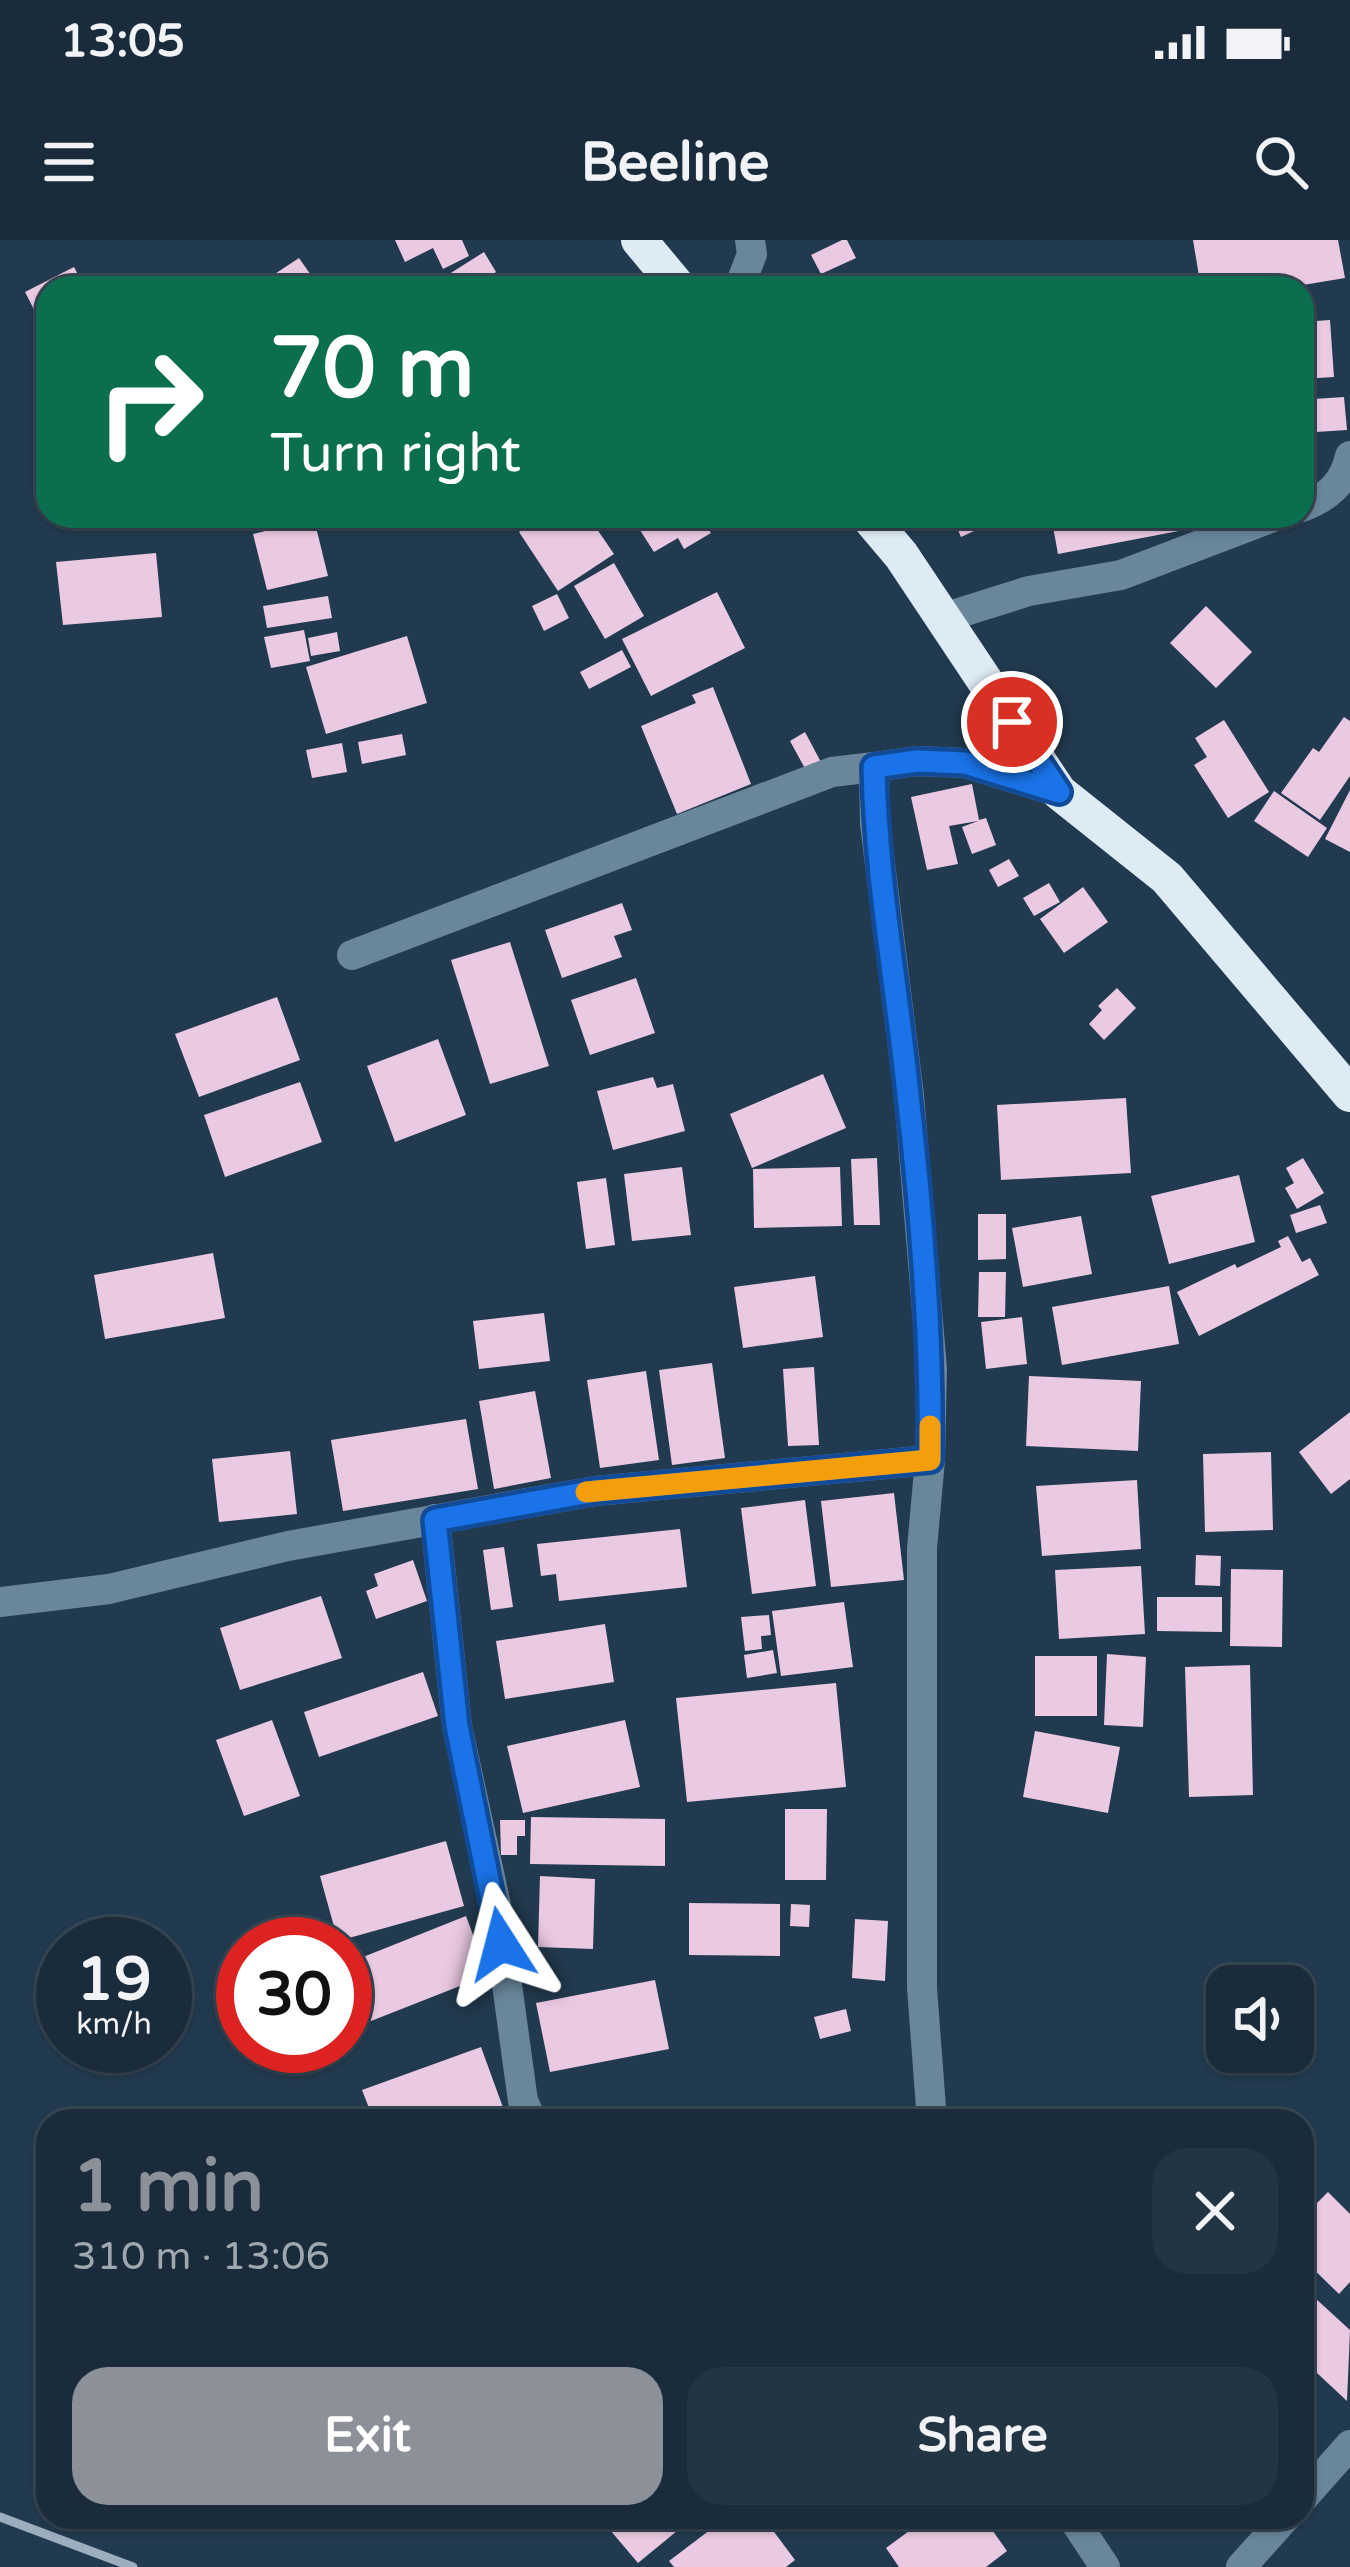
<!DOCTYPE html>
<meta charset="utf-8">
<style>
:root{--surface:#1a2c3b;--page:#233442;--text:#f1f3f6;--muted:#9fa7af;--line:#384855;--accent:#8c9099}
body{margin:0;font-family:"Varela Round",sans-serif;background:var(--page);color:var(--text);height:100vh;display:flex;flex-direction:column;font-size:45px;white-space:nowrap}
*{box-sizing:border-box;margin:0}
p{font-size:39px;color:var(--muted)}
.icon{flex:none;width:66px;height:66px;fill:none;stroke:currentColor;stroke-width:2;stroke-linecap:round;stroke-linejoin:round}
.map{position:relative;flex:1;overflow:hidden}
.drawer{position:absolute;left:36px;top:1869px;width:1278px;height:420px;display:flex;flex-direction:column;background:var(--surface);border-radius:36px;box-shadow:0 3px 9px #0004,0 0 0 3px var(--line)}
.drawer>*{flex:none}
.banner{position:absolute;left:36px;top:36px;width:1278px;height:252px;border-radius:36px;box-shadow:0 3px 9px #0004,0 0 0 3px var(--line);background:#0b6e4f;color:#fff;overflow:hidden}
.fabs{position:absolute;left:1206px;top:1725px;display:grid;gap:24px}
.fabs a{display:grid;place-items:center;width:108px;height:108px;border-radius:24px;background:var(--surface);box-shadow:0 3px 9px #0004,0 0 0 3px var(--line);font-size:60px}
.speed{position:absolute;left:36px;top:1677px;display:flex;gap:24px;font-size:60px;font-weight:700;text-align:center}
.speed>*{display:grid;place-content:center;width:156px;height:156px;border-radius:50%;background:var(--surface);box-shadow:0 3px 9px #0004,0 0 0 3px var(--line);line-height:1}
.speed small{font-size:30px;font-weight:400}
.speed .limit{border:18px solid #d22;background:#fff;color:#111}
.pin{position:absolute;display:grid;place-items:center;width:102px;height:102px;color:#fff;margin:-51px;border:6px solid #fff;border-radius:50%;box-shadow:0 3px 12px #0007}
.me{position:absolute;width:132px;margin:-66px;rotate:351deg;stroke-linejoin:round;filter:drop-shadow(0 0 9px #0008)}
.turn{display:flex;align-items:center;gap:42px;height:252px;padding:0 36px;font-size:54px}
.turn .icon{width:156px;height:156px;stroke-width:2.5}
.turn b{display:block;font-size:84px;line-height:102px}
.round{display:grid;place-items:center;flex:none;width:126px;height:126px;border-radius:36px;background:var(--page)}
.head{display:flex;align-items:center;justify-content:space-between;height:204px;padding:0 36px}
h1{font-size:72px;font-weight:700;line-height:90px;color:var(--accent)}
.button{display:flex;gap:24px;margin-top:auto;padding:24px 36px}
.button a{flex:1;height:138px;border-radius:36px;background:var(--accent);color:#fff;font-size:48px;font-weight:700;line-height:138px;text-align:center}
.button a+a{background:var(--page);color:var(--text)}
.status{display:flex;justify-content:space-between;align-items:center;height:84px;padding:0 60px;background:var(--surface);direction:ltr}
.status svg{height:33px;fill:currentColor}
header{display:flex;justify-content:space-between;align-items:center;height:156px;padding:0 36px;background:var(--surface);font-size:54px;font-weight:700}
.map>svg:first-child{display:block}
.building{fill:#eac9e2}
.lines{fill:none;stroke-linecap:round;stroke-linejoin:round}
.minor{stroke:#69869b;stroke-width:30}
.highway{stroke:#ddebf5;stroke-width:36}
.rail{stroke:#9cadbe;stroke-width:9}
.route-casing{stroke:#114b97;stroke-width:30}
.route{stroke:#1a73e8;stroke-width:21}
.slow{stroke:#f59e0b;stroke-width:21}
</style>
<div class="status"><b>13:05</b><svg viewBox="0 0 49 12"><path d="M0 12V9h3v3zM5 12V6h3v6zM10 12V3h3v9zM15 12V0h3v12zM26 1h20v11H26zM47 4h2v5h-2z"/></svg></div>
<header><svg class="icon" aria-label="menu" viewBox="0 0 24 24"><path d="M4 6h16M4 12h16M4 18h16"/></svg>Beeline<svg class="icon" aria-label="search" viewBox="0 0 24 24"><circle cx="10" cy="10" r="6"/><path d="M15 15l6 6"/></svg></header>
<div class="map">
<svg width="1350" height="2327" viewBox="0 0 1350 2327">
<rect width="100%" height="100%" fill="#223a4f"/>
<g class="building">
<polygon points="395,0 462,0 469,16 443,29 433,8 405,22"/>
<polygon points="842,0 847,0 856,18 821,34 811,15"/>
<polygon points="1193,0 1338,0 1345,38 1285,48 1201,48"/>
<polygon points="484,12 496,32 471,48 427,48"/>
<polygon points="299,18 320,48 269,48 264,41"/>
<polygon points="74,27 85,48 48,48 48,97 25,52"/>
<polygon points="1330,80 1334,137 1302,139 1302,82"/>
<polygon points="1344,157 1347,190 1316,192 1313,159"/>
<polygon points="1302,168 1313,229 1302,231"/>
<polygon points="543,276 588,276 614,314 558,351 519,292"/>
<polygon points="631,276 700,276 711,293 684,309 678,298 654,312"/>
<polygon points="952,276 1007,276 961,297"/>
<polygon points="1051,276 1181,276 1184,290 1058,314"/>
<polygon points="314,279 328,336 267,350 253,294"/>
<polygon points="156,313 162,377 63,385 56,322"/>
<polygon points="614,323 644,376 605,399 574,346"/>
<polygon points="717,352 745,408 651,456 622,399"/>
<polygon points="557,354 569,378 544,391 532,366"/>
<polygon points="328,356 332,378 267,388 263,366"/>
<polygon points="1206,366 1252,412 1216,448 1170,403"/>
<polygon points="304,390 310,421 271,428 264,397"/>
<polygon points="337,392 340,411 311,416 308,398"/>
<polygon points="407,396 427,463 326,494 306,427"/>
<polygon points="622,410 631,427 589,449 580,432"/>
<polygon points="713,447 751,544 677,574 641,486 696,463 692,455"/>
<polygon points="1344,477 1350,481 1350,536 1320,580 1281,553 1313,508 1319,512"/>
<polygon points="1224,480 1269,552 1228,578 1194,525 1207,517 1195,498"/>
<polygon points="805,492 823,526 808,534 790,501"/>
<polygon points="402,494 406,515 362,524 358,502"/>
<polygon points="342,503 347,532 312,538 306,510"/>
<polygon points="972,544 979,580 986,578 996,605 972,614 962,587 978,581 949,586 958,624 927,630 911,557"/>
<polygon points="1350,550 1350,612 1325,599"/>
<polygon points="1274,551 1327,588 1308,617 1254,581"/>
<polygon points="1009,619 1019,636 998,647 989,630"/>
<polygon points="1049,643 1060,662 1034,676 1023,658"/>
<polygon points="1083,647 1108,682 1064,713 1040,679"/>
<polygon points="622,663 632,690 614,696 622,717 562,738 545,690"/>
<polygon points="510,702 549,826 490,844 451,720"/>
<polygon points="636,738 655,793 590,815 571,760"/>
<polygon points="1117,748 1136,768 1104,800 1089,784 1102,770 1098,766"/>
<polygon points="277,757 300,820 199,857 175,794"/>
<polygon points="438,799 466,875 395,902 367,826"/>
<polygon points="823,834 846,888 752,928 730,874"/>
<polygon points="653,837 657,848 673,844 685,891 613,910 597,851"/>
<polygon points="300,842 322,902 225,937 204,875"/>
<polygon points="1126,858 1131,933 1001,940 997,865"/>
<polygon points="877,918 880,985 854,985 851,919"/>
<polygon points="1303,918 1324,953 1297,969 1285,948 1294,943 1286,928"/>
<polygon points="682,927 691,995 632,1001 624,934"/>
<polygon points="840,927 842,986 754,988 753,929"/>
<polygon points="1239,935 1255,1002 1169,1024 1151,956"/>
<polygon points="606,938 615,1005 586,1009 577,942"/>
<polygon points="1320,965 1327,983 1296,993 1290,975"/>
<polygon points="978,974 1006,974 1006,1019 978,1020"/>
<polygon points="1081,976 1092,1034 1023,1047 1012,988"/>
<polygon points="1288,996 1302,1022 1310,1018 1319,1035 1199,1096 1177,1052 1235,1024 1237,1028 1281,1007 1278,1001"/>
<polygon points="213,1013 225,1078 105,1099 94,1035"/>
<polygon points="979,1032 1006,1032 1005,1077 978,1077"/>
<polygon points="815,1036 823,1097 743,1108 734,1047"/>
<polygon points="1169,1046 1179,1104 1062,1125 1052,1067"/>
<polygon points="544,1073 550,1121 479,1129 473,1081"/>
<polygon points="1022,1077 1027,1124 986,1129 981,1082"/>
<polygon points="712,1123 725,1218 672,1225 659,1130"/>
<polygon points="814,1127 819,1205 788,1206 783,1129"/>
<polygon points="646,1131 659,1220 600,1228 587,1140"/>
<polygon points="1029,1136 1141,1141 1138,1211 1026,1206"/>
<polygon points="535,1151 551,1238 494,1249 479,1161"/>
<polygon points="1350,1172 1350,1239 1331,1254 1299,1212"/>
<polygon points="466,1179 478,1249 343,1271 331,1200"/>
<polygon points="290,1211 297,1274 219,1282 212,1219"/>
<polygon points="1271,1212 1273,1290 1205,1292 1203,1214"/>
<polygon points="1137,1240 1141,1309 1042,1316 1036,1246"/>
<polygon points="894,1253 904,1340 831,1347 821,1261"/>
<polygon points="805,1260 816,1346 752,1354 741,1268"/>
<polygon points="680,1289 687,1347 559,1361 556,1334 541,1336 537,1304"/>
<polygon points="504,1307 513,1367 491,1370 483,1310"/>
<polygon points="1196,1315 1221,1316 1220,1346 1195,1345"/>
<polygon points="413,1320 427,1361 376,1379 366,1351 378,1346 374,1334"/>
<polygon points="1141,1326 1145,1394 1059,1399 1055,1330"/>
<polygon points="1231,1329 1283,1330 1282,1407 1230,1406"/>
<polygon points="321,1356 342,1418 240,1450 220,1388"/>
<polygon points="1157,1357 1222,1357 1222,1392 1157,1391"/>
<polygon points="844,1362 853,1427 781,1436 772,1371"/>
<polygon points="769,1375 771,1395 761,1396 762,1409 745,1411 741,1377"/>
<polygon points="605,1384 614,1442 505,1459 496,1401"/>
<polygon points="773,1410 777,1433 747,1438 744,1415"/>
<polygon points="1107,1414 1146,1417 1143,1487 1104,1485"/>
<rect x="1035" y="1416" width="62" height="60"/>
<polygon points="1250,1425 1253,1555 1189,1557 1185,1427"/>
<polygon points="423,1432 438,1476 319,1517 304,1472"/>
<polygon points="836,1443 846,1547 687,1562 676,1458"/>
<polygon points="272,1480 300,1556 244,1576 216,1500"/>
<polygon points="625,1480 640,1547 523,1573 507,1506"/>
<polygon points="1035,1491 1120,1507 1108,1573 1023,1557"/>
<polygon points="785,1569 827,1569 826,1640 785,1640"/>
<polygon points="531,1577 665,1579 665,1626 530,1624"/>
<polygon points="500,1580 525,1580 525,1596 517,1596 517,1615 501,1615"/>
<polygon points="446,1601 464,1666 338,1701 320,1636"/>
<polygon points="540,1636 595,1639 593,1709 538,1707"/>
<polygon points="689,1663 780,1664 780,1716 689,1715"/>
<polygon points="791,1664 810,1665 809,1687 790,1686"/>
<polygon points="466,1676 488,1735 371,1781 348,1723"/>
<polygon points="855,1679 888,1681 885,1741 852,1738"/>
<polygon points="655,1740 669,1809 550,1832 536,1763"/>
<polygon points="846,1769 851,1791 820,1799 814,1777"/>
<polygon points="481,1807 505,1873 483,1881 374,1881 362,1850"/>
<polygon points="1328,1952 1350,1974 1350,2042 1339,2054 1302,2018 1302,1978"/>
<polygon points="1315,2058 1350,2090 1347,2161 1302,2119 1302,2072"/>
<polygon points="599,2277 694,2277 638,2323"/>
<polygon points="727,2277 763,2277 795,2320 786,2327 674,2327 669,2321"/>
<polygon points="928,2277 983,2277 1007,2311 986,2327 899,2327 886,2308"/>
</g>
<g class="lines">
<g class="minor">
<polyline points="739,48 752,14 750,0"/>
<path d="M1302,267C1328,257 1344,244 1350,216"/>
<polyline points="943,378 1029,351 1121,335 1276,276"/>
<polyline points="352,715 832,532 874,527"/>
<polyline points="435,1279 457,1486 496,1665 523,1861 532,1881"/>
<polyline points="0,1362 109,1349 288,1306 595,1251 930,1220"/>
<polyline points="932,1881 922,1748 922,1308 930,1220 932,1129 909,856 875,584 874,527 917,521 965,523 1059,552"/>
<polyline points="1302,2259 1350,2205"/>
<polyline points="1072,2277 1105,2327"/>
<polyline points="1241,2327 1286,2277"/>
</g>
<g class="highway">
<polyline points="639,0 679,48"/>
<polyline points="868,276 901,315 1059,552 1167,638 1350,854"/>
</g>
<polyline class="rail" points="0,2277 133,2327"/>
</g>
<g class="lines">
<defs>
<path id="route" d="M501,1704L457,1486L435,1280L595,1251L930,1220C932,1098 922,976 908,855C897,745 876,637 874,527L917,521L965,523L1059,552L1012,482"/>
</defs>
<use href="#route" class="route-casing"/>
<use href="#route" class="route"/>
<polyline class="slow" points="586,1252 930,1220 930,1186"/>
</g>
</svg>
<div class="fabs">
<a><svg class="icon" aria-label="sound" viewBox="0 0 24 24"><path d="M4 9h4l5-4v14l-5-4H4zM17 9q2 3 0 6"/></svg></a>
</div>
<div class="speed"><div>19<small>km/h</small></div><div class="limit">30</div></div>
<div class="pin" style="left:1012px;top:482px;background:#d93025"><svg class="icon" aria-label="arrive" viewBox="0 0 24 24"><path d="M6 21V4h12l-3 4 3 4H6"/></svg></div>
<svg class="me" style="left:501px;top:1704px" viewBox="-20 -20 40 40"><path d="M0-17L14 15 0 8-14 15z" fill="#1a73e8" stroke="#fff" stroke-width="4"/></svg>
<div class="banner">
<div class="turn"><svg class="icon" aria-label="right" viewBox="0 0 24 24"><path d="M7 20v-9h11M14 6l5 5-5 5"/></svg><div><b>70 m</b>Turn right</div></div>
</div>
<section class="drawer">
<div class="head"><div><h1>1 min</h1><p>310 m · 13:06</p></div><a class="round"><svg class="icon" aria-label="close" viewBox="0 0 24 24"><path d="M6 6l12 12M18 6L6 18"/></svg></a></div>
<div class="button"><a>Exit</a><a>Share</a></div>
</section>
</div>
